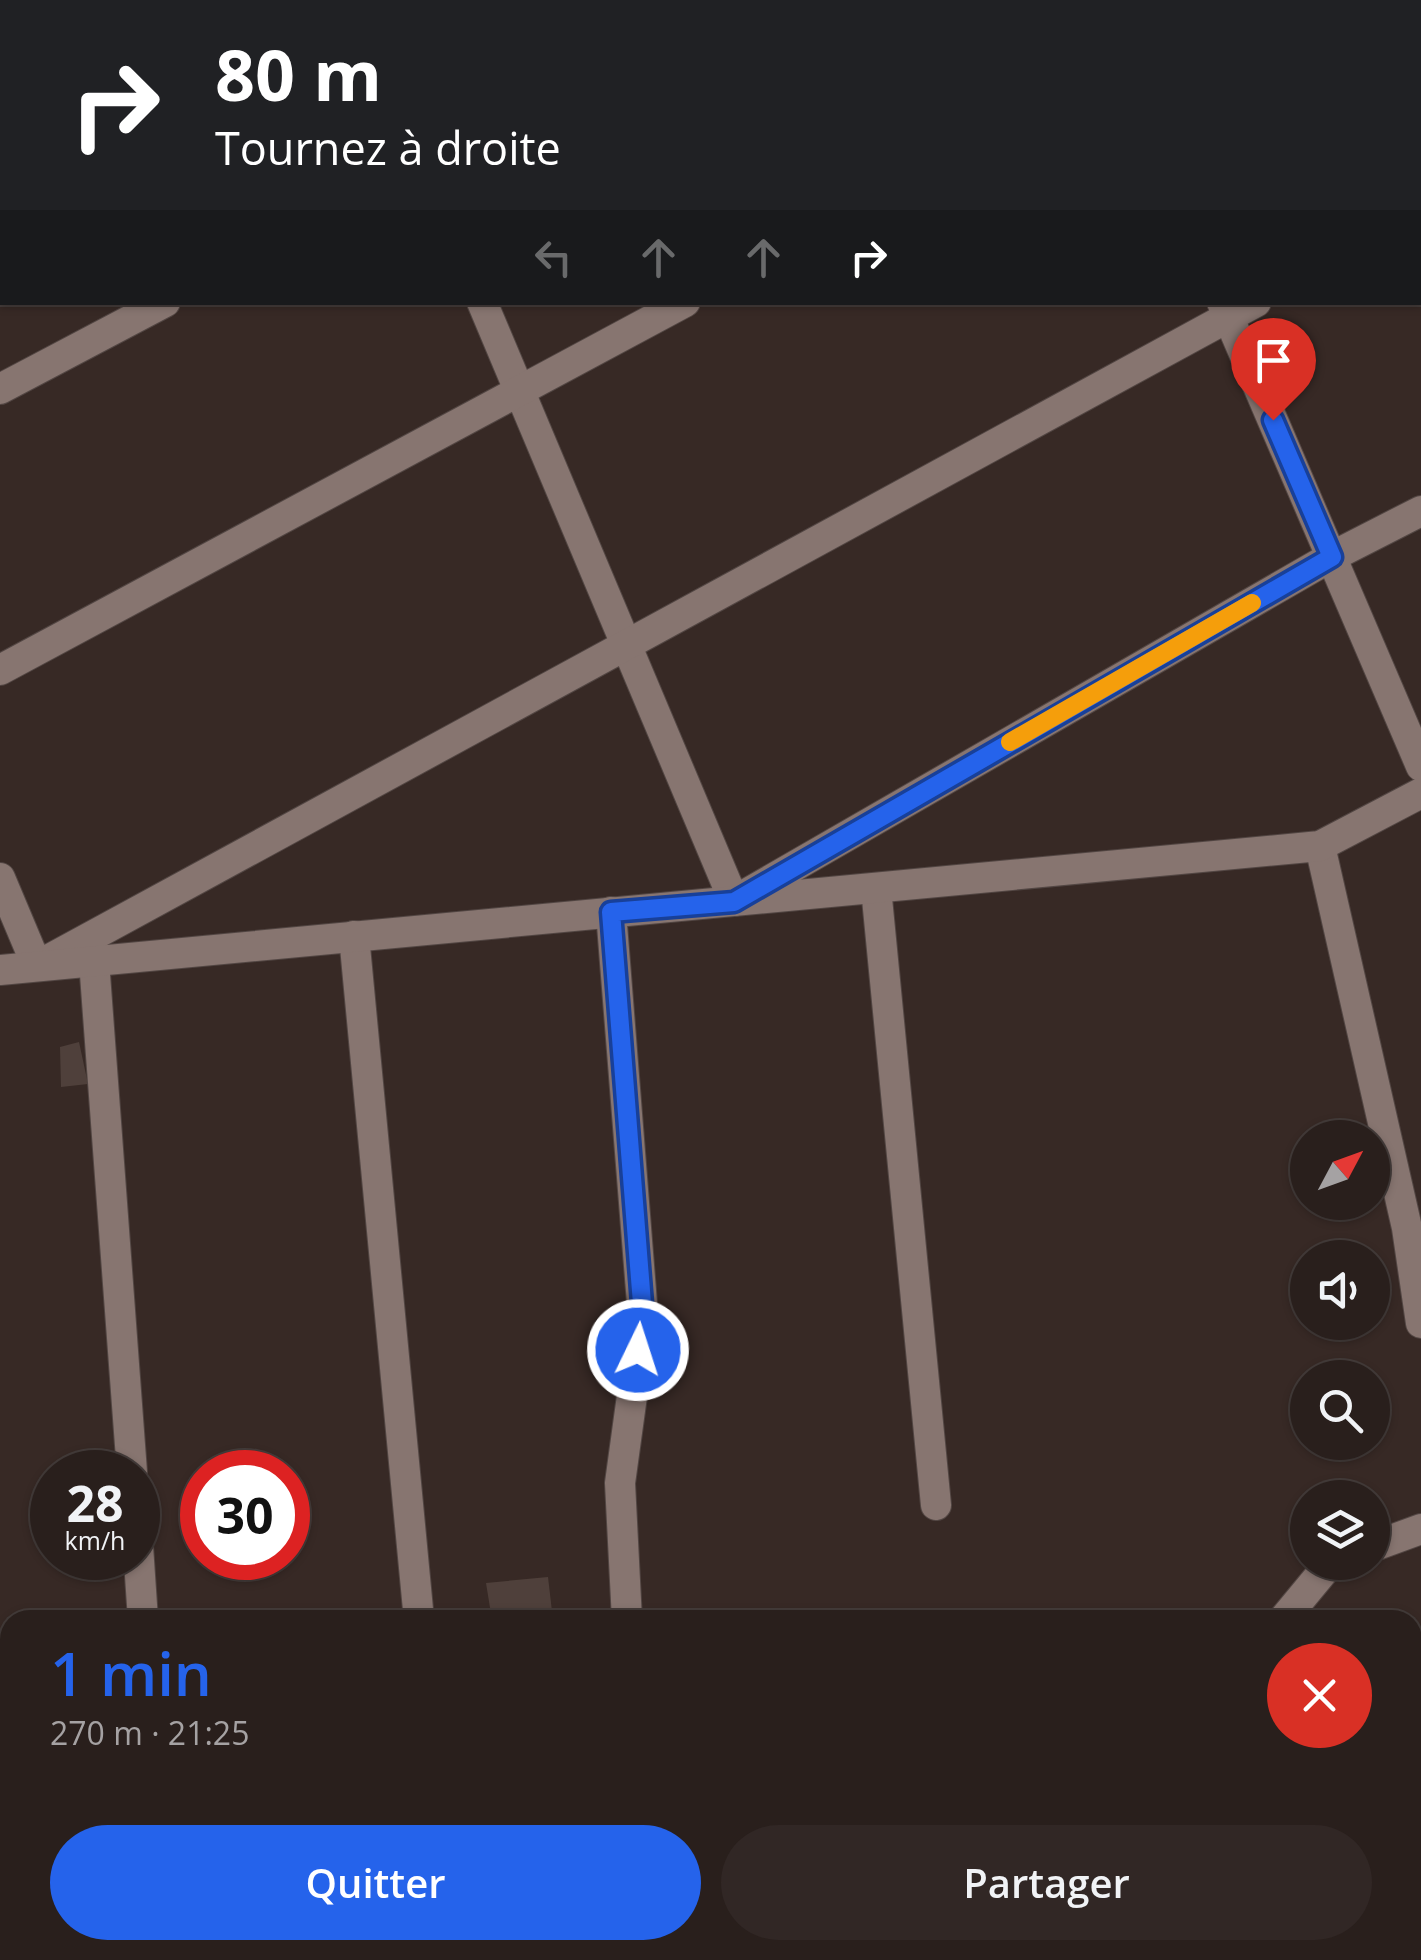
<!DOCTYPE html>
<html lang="fr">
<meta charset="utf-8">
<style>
:root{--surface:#291f1c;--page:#312725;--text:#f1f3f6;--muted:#a5a2a3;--line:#453d3b;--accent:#2563eb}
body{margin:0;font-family:"Open Sans",sans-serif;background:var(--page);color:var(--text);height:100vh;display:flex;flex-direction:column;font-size:38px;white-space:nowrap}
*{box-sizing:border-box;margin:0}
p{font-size:32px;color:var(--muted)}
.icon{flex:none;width:55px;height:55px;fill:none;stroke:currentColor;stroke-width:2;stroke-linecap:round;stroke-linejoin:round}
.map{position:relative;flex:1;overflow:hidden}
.side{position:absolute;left:0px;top:1610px;width:1422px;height:350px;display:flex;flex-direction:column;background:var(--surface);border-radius:30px 30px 0 0;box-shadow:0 2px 8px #0004,0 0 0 2px var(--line)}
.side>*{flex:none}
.banner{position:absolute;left:0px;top:0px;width:1422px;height:305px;box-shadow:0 2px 8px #0004,0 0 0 2px var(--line);background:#202124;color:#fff;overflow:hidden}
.needle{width:65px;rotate:49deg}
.controls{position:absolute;left:1290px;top:1120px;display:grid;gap:20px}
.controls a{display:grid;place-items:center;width:100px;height:100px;border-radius:50%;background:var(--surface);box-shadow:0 2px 8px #0004,0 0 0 2px var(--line);font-size:50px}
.speed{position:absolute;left:30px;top:1450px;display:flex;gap:20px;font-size:50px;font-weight:700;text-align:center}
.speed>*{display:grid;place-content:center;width:130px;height:130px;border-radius:50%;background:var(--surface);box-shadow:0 2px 8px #0004,0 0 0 2px var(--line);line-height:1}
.speed small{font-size:25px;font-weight:400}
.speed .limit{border:15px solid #d22;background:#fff;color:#111}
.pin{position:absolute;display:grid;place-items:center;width:85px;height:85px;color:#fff;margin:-102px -42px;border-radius:50% 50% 50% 0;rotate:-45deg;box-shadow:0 0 10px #0007}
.pin .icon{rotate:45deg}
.me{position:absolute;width:110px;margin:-55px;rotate:4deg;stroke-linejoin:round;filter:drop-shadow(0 0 8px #0008)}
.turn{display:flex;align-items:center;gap:35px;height:210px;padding:0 50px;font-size:45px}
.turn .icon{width:130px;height:130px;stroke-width:2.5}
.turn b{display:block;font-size:70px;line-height:85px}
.lanes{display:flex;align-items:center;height:95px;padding:0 50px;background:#0003;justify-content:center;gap:50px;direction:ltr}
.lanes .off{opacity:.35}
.round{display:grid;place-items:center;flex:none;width:105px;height:105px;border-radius:52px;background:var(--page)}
.head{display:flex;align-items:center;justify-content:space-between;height:170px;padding:0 50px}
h1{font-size:60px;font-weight:600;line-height:75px;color:var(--accent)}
.button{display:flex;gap:20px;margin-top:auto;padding:20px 50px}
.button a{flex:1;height:115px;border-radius:60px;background:var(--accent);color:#fff;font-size:40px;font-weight:600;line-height:115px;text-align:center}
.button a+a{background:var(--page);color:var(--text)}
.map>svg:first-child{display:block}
.building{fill:#4f403b}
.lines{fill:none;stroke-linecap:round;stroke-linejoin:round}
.minor-casing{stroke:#524643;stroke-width:32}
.minor{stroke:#877570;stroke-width:30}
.route-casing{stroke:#184099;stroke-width:25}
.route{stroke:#2563eb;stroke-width:18}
.slow{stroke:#f59e0b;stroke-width:18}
</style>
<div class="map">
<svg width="1421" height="1960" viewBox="0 0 1421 1960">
<rect width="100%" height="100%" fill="#372925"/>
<g class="building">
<polygon points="79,1042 88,1084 61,1087 60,1047"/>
<polygon points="548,1577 553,1620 492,1620 486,1583"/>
</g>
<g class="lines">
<defs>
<g id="minor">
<polyline points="17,0 18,2"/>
<polyline points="355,0 356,2"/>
<polyline points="1093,0 1094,2"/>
<polyline points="190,2 194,0"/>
<polyline points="738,2 743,0"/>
<polyline points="1243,2 1248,0"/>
<polyline points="0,104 2,103"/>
<polyline points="1420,213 1421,213"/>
<polyline points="482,302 734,901 1331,557 1421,511"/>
<polyline points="1222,302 1421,766"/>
<polyline points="0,389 165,302"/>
<polyline points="0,670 685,302"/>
<polyline points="1320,846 1407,1228 1421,1323"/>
<polyline points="0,878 37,966 1256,302"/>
<polyline points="876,888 936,1505"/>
<polyline points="611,912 643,1316 620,1483 627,1620"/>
<polyline points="354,936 419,1620"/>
<polyline points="94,961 132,1472"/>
<polyline points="0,970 1320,846 1421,793"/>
<polyline points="138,1546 143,1620"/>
<polyline points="1372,1547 1421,1529"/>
<polyline points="1283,1620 1331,1562"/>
<polyline points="1061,1950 1065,1960"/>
<polyline points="639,1960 639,1950"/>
<polyline points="1029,1960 1036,1950"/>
</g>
</defs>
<use href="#minor" class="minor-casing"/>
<use href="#minor" class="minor"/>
</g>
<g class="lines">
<defs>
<polyline id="route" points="638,1350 643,1316 611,912 734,902 1332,557 1273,420"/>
</defs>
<use href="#route" class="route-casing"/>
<use href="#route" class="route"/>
<polyline class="slow" points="1010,742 1252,603"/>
</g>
</svg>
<div class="controls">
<a><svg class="needle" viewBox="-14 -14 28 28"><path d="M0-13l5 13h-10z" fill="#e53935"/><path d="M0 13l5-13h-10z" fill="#a5a2a3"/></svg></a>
<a><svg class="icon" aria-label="sound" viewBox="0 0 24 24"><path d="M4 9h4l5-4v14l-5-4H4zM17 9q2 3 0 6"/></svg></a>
<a><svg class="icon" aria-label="search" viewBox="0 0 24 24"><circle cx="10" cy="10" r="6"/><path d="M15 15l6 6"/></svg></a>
<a><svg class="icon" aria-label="layers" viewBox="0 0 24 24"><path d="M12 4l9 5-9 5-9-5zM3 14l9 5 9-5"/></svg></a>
</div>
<div class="speed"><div>28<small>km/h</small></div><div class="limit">30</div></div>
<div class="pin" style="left:1273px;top:420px;background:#d93025"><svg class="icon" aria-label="arrive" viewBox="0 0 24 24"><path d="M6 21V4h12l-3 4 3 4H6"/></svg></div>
<svg class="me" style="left:638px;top:1350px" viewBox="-20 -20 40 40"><circle r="17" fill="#2563eb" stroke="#fff" stroke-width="3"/><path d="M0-11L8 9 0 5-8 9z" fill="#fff"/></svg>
<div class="banner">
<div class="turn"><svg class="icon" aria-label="right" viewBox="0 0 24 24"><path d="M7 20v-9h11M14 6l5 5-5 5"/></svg><div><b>80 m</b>Tournez à droite</div></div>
<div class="lanes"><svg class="icon off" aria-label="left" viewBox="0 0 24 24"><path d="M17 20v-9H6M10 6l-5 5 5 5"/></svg><svg class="icon off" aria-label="ahead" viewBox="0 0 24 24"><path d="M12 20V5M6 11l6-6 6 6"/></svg><svg class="icon off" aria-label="ahead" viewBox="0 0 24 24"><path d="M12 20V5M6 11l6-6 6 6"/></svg><svg class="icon" aria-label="right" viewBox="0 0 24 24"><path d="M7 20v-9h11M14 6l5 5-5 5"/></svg></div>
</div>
<section class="side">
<div class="head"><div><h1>1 min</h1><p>270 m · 21:25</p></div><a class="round" style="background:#d93025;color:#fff"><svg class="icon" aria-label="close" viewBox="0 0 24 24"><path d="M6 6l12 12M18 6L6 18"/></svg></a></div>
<div class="button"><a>Quitter</a><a>Partager</a></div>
</section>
</div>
